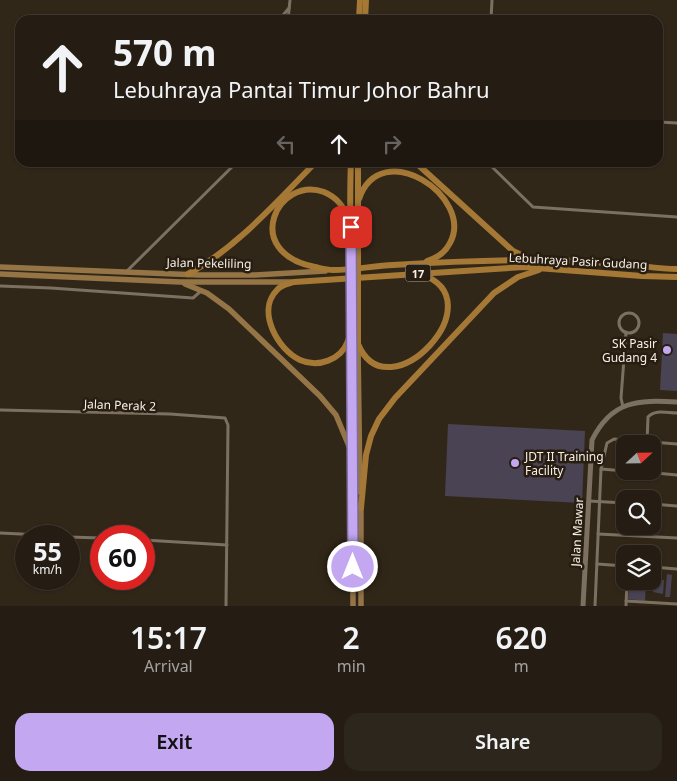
<!DOCTYPE html>
<style>
:root{--surface:#251d13;--page:#2d261c;--text:#f1f3f6;--muted:#a3a2a0;--line:#423b33;--accent:#c4a7f1}
body{margin:0;font-family:"Noto Sans",sans-serif;background:var(--page);color:var(--text);height:100vh;display:flex;flex-direction:column;font-size:19px;white-space:nowrap}
*{box-sizing:border-box;margin:0}
p{font-size:16px;color:var(--muted)}
.icon{flex:none;width:28px;height:28px;fill:none;stroke:currentColor;stroke-width:2;stroke-linecap:round;stroke-linejoin:round}
.map{position:relative;height:606px;overflow:hidden}
.panel{display:flex;flex-direction:column;background:var(--surface);flex:1}
.panel>*{flex:none}
.banner{position:absolute;left:15px;top:15px;width:648px;height:152px;border-radius:15px;box-shadow:0 1px 4px #0004,0 0 0 1px var(--line);background:#251d13;color:var(--text);overflow:hidden}
.needle{width:32px;rotate:68deg}
.buttons{position:absolute;left:616px;top:435px;display:grid;gap:10px}
.buttons a{display:grid;place-items:center;width:45px;height:45px;border-radius:10px;background:var(--surface);box-shadow:0 1px 4px #0004,0 0 0 1px var(--line);font-size:25px}
.speed{position:absolute;left:15px;top:525px;display:flex;gap:10px;font-size:25px;font-weight:700;text-align:center}
.speed>*{display:grid;place-content:center;width:65px;height:65px;border-radius:50%;background:var(--surface);box-shadow:0 1px 4px #0004,0 0 0 1px var(--line);line-height:1}
.speed small{font-size:12px;font-weight:400}
.speed .limit{border:8px solid #d22;background:#fff;color:#111}
.pin{position:absolute;display:grid;place-items:center;width:42px;height:42px;color:#fff;margin:-21px;border-radius:10px;box-shadow:0 2px 8px #0006}
.me{position:absolute;width:55px;margin:-28px;rotate:0deg;stroke-linejoin:round;filter:drop-shadow(0 0 4px #0008)}
.turn{display:flex;align-items:center;gap:18px;height:105px;padding:0 15px;font-size:22px}
.turn .icon{width:65px;height:65px;stroke-width:2.5}
.turn b{display:block;font-size:35px;line-height:42px}
.lanes{display:flex;align-items:center;height:48px;padding:0 15px;background:#0003;justify-content:center;gap:25px;direction:ltr}
.lanes .off{opacity:.35}
.eta{display:flex;justify-content:space-evenly;align-items:center;height:85px;text-align:center}
.eta b{font-size:30px;font-weight:600;line-height:35px}
.action{display:flex;gap:10px;margin-top:auto;padding:10px 15px}
.action a{flex:1;height:58px;border-radius:15px;background:var(--accent);color:#111;font-size:20px;font-weight:600;line-height:58px;text-align:center}
.action a+a{background:var(--page);color:var(--text)}
.map>svg:first-child{display:block}
.green{fill:#494353}
.lines{fill:none;stroke-linecap:round;stroke-linejoin:round}
.street{stroke:#7c7060;stroke-width:3}
.secondary{stroke:#7c7060;stroke-width:5}
.primary{stroke:#957546;stroke-width:5.5}
.highway{stroke:#a57835;stroke-width:6}
.route-casing{stroke:#7f6d9d;stroke-width:12}
.route{stroke:#c4a7f1;stroke-width:9}
.poi-dot{fill:#c4a7f1;stroke:#271d10;stroke-width:2}
.labels{text-anchor:middle;dominant-baseline:central;stroke-width:5;stroke-linejoin:round;paint-order:stroke}
.shield{fill:#271d10;stroke:#b9b1a6;stroke-width:1}
.shield-label{font-size:11px;font-weight:bold;fill:#f7f0e7}
.street-label{font-size:12px;fill:#f7f0e7;stroke:#271d10}
.poi-label{font-size:12px;fill:#f7f0e7;stroke:#271d10;text-anchor:end}
</style>
<div class="map">
<svg width="677" height="606" viewBox="0 0 677 606">
<rect width="100%" height="100%" fill="#312719"/>
<g class="green">
<polygon points="663,333 677,334 677,391 660,390"/>
<polygon points="448,424 585,431 582,503 445,496"/>
<polygon points="667,574 672,575 670,597 665,597"/>
<polygon points="654,580 664,580 663,594 653,592"/>
<polygon points="629,581 646,581 645,601 628,599"/>
</g>
<g class="lines">
<g class="street">
<polyline points="279,20 289,8"/>
<polyline points="288,20 290,0"/>
<polyline points="491,20 492,0"/>
<polyline points="658,122 677,123"/>
<polyline points="487,162 533,207 677,217"/>
<polyline points="127,271 237,162"/>
<polyline points="0,286 51,288 193,298 201,291"/>
<circle cx="629" cy="323" r="10"/>
<polyline points="623,407 621,398 626,332"/>
<polyline points="0,410 170,414 225,418 228,425 226,606"/>
<path d="M647,442L648,417C655,409 667,413 677,413"/>
<polyline points="601,469 625,471"/>
<polyline points="634,471 677,475"/>
<polyline points="589,501 625,503"/>
<polyline points="652,504 677,506"/>
<polyline points="0,533 62,536"/>
<polyline points="598,534 677,538"/>
<polyline points="69,537 101,538"/>
<polyline points="144,540 227,545"/>
<polyline points="597,564 625,566"/>
<polyline points="652,567 677,569"/>
<polyline points="626,601 677,604"/>
<polyline points="595,606 601,469 607,443 614,439 677,444"/>
<polyline points="626,606 627,581"/>
</g>
<path class="secondary" d="M583,606L592,440C612,400 638,400 677,402"/>
<g class="primary">
<polyline points="0,267 199,275 255,275 325,271"/>
<polyline points="0,274 180,282 292,282"/>
<polyline points="185,284 207,293 229,309 320,396 336,415 351,451"/>
<polyline points="351,334 353,606"/>
<polyline points="358,344 360,492"/>
<polyline points="361,504 361,606"/>
</g>
<g class="highway">
<polyline points="359,20 360,0"/>
<polyline points="365,20 366,0"/>
<path d="M351,162C349,204 351,247 351,288C351,305 354,326 348,341C341,360 318,368 300,360C278,350 256,311 277,290C281,285 288,284 294,282L524,267L642,276L677,277"/>
<path d="M358,162V344C388,416 499,299 420,274"/>
<polyline points="415,162 513,251 528,258"/>
<path d="M359,199C381,135 475,197 450,243C445,253 437,258 427,261"/>
<path d="M348,219C344,206 336,197 324,192C278,175 240,252 315,267C320,268 327,270 333,270C353,270 373,266 393,265C442,262 492,260 541,260C567,260 594,262 620,264C639,265 658,269 677,269"/>
<path d="M188,274C238,247 276,202 316,162"/>
<polyline points="361,508 366,455 371,436 379,419 395,398 494,293 518,277 539,270"/>
</g>
</g>
<g class="lines">
<defs>
<polyline id="route" points="351,227 353,567"/>
</defs>
<use href="#route" class="route-casing"/>
<use href="#route" class="route"/>
</g>
<g class="poi-dot">
<circle cx="667" cy="350" r="5"/>
<circle cx="515" cy="463" r="5"/>
</g>
<g class="labels">
<rect class="shield" x="405.5" y="264.5" width="25" height="17" rx="4"/>
<g class="shield-label">
<text x="418" y="273">17</text>
</g>
<g class="street-label">
<text transform="translate(578 261) rotate(3)">Lebuhraya Pasir Gudang</text>
<text transform="translate(209 263) rotate(1)">Jalan Pekeliling</text>
<text transform="translate(120 405) rotate(2)">Jalan Perak 2</text>
<text transform="translate(577 532) rotate(-87)">Jalan Mawar</text>
</g>
<g class="poi-label">
<text x="657" y="343">SK Pasir<tspan x="657" dy="14">Gudang 4</tspan></text>
<text x="525" y="456" text-anchor="start">JDT II Training<tspan x="525" dy="14">Facility</tspan></text>
</g>
</g>
</svg>
<div class="buttons">
<a><svg class="needle" viewBox="-14 -14 28 28"><path d="M0-13l5 13h-10z" fill="#e53935"/><path d="M0 13l5-13h-10z" fill="#a3a2a0"/></svg></a>
<a><svg class="icon" aria-label="search" viewBox="0 0 24 24"><circle cx="10" cy="10" r="6"/><path d="M15 15l6 6"/></svg></a>
<a><svg class="icon" aria-label="layers" viewBox="0 0 24 24"><path d="M12 4l9 5-9 5-9-5zM3 14l9 5 9-5"/></svg></a>
</div>
<div class="speed"><div>55<small>km/h</small></div><div class="limit">60</div></div>
<div class="pin" style="left:351px;top:227px;background:#d93025"><svg class="icon" aria-label="arrive" viewBox="0 0 24 24"><path d="M6 21V4h12l-3 4 3 4H6"/></svg></div>
<svg class="me" style="left:353px;top:567px" viewBox="-20 -20 40 40"><circle r="17" fill="#c4a7f1" stroke="#fff" stroke-width="3"/><path d="M0-11L8 9 0 5-8 9z" fill="#fff"/></svg>
<div class="banner">
<div class="turn"><svg class="icon" aria-label="ahead" viewBox="0 0 24 24"><path d="M12 20V5M6 11l6-6 6 6"/></svg><div><b>570 m</b>Lebuhraya Pantai Timur Johor Bahru</div></div>
<div class="lanes"><svg class="icon off" aria-label="left" viewBox="0 0 24 24"><path d="M17 20v-9H6M10 6l-5 5 5 5"/></svg><svg class="icon" aria-label="ahead" viewBox="0 0 24 24"><path d="M12 20V5M6 11l6-6 6 6"/></svg><svg class="icon off" aria-label="right" viewBox="0 0 24 24"><path d="M7 20v-9h11M14 6l5 5-5 5"/></svg></div>
</div>
</div>
<section class="panel">
<div class="eta">
<div><b>15:17</b><p>Arrival</p></div>
<div><b>2</b><p>min</p></div>
<div><b>620</b><p>m</p></div>
</div>
<div class="action"><a>Exit</a><a>Share</a></div>
</section>
